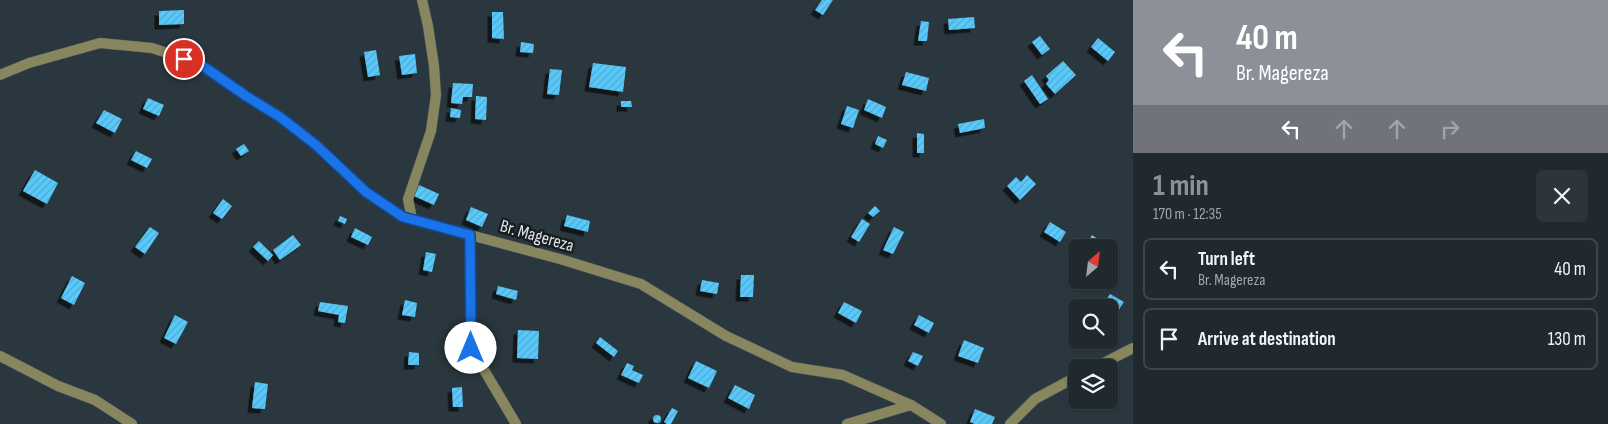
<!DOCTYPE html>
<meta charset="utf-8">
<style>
:root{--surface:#20292e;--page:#2d353a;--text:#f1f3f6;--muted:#a2a6aa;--line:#3d454a;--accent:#8c9099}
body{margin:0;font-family:"Sofia Sans Condensed",sans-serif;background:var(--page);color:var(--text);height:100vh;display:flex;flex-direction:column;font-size:19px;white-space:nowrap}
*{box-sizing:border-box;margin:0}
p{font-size:16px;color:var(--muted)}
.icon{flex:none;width:28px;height:28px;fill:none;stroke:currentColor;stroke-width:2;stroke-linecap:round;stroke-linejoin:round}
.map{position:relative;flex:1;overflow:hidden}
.drawer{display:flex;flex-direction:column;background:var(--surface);width:475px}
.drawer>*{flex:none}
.hud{background:#8c9099;color:#fff;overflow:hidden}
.needle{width:32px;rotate:28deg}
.controls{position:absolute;left:1068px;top:239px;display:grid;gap:10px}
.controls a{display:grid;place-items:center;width:50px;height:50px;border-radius:8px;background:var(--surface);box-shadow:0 1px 4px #0004,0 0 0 1px var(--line);font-size:25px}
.pin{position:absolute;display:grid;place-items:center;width:42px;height:42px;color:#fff;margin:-21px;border:2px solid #fff;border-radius:50%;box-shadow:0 1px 5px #0007}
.me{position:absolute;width:55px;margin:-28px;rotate:0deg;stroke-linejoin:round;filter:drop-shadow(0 0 4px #0008)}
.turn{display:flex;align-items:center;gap:18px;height:105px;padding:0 20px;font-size:22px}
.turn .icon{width:65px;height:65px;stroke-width:2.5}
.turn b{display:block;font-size:35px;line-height:42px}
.lanes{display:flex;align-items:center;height:48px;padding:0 20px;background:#0003;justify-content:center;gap:25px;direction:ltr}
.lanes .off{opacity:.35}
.round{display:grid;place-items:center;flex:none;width:52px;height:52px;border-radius:8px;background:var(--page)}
.head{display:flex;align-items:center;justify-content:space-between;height:85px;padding:0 20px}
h1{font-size:30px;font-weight:700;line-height:38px;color:var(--accent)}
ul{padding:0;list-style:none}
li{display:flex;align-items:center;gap:15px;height:62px;margin:0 10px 8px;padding:0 10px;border:2px solid var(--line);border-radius:8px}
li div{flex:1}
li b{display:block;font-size:19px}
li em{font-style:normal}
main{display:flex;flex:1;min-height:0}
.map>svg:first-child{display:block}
.building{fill:url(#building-hatch);filter:url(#shadow)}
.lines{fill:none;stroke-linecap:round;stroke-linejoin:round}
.minor-casing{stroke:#48535a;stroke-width:11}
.minor{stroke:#87865f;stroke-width:10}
.route-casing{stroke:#114b97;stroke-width:12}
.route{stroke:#1a73e8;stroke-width:9}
.labels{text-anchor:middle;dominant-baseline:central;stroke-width:5;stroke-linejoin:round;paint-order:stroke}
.street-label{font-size:18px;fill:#e0e7ec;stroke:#181e21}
</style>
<main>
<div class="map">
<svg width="1133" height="424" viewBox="0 0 1133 424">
<defs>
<pattern id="building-hatch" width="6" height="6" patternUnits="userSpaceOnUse" patternTransform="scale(1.25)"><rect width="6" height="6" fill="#59c9fb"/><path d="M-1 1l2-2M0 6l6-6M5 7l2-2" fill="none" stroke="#54a8ce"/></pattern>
<filter id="shadow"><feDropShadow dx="-4.5" dy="4.5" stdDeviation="0" flood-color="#0009"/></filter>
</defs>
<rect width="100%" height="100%" fill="#2b373e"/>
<g class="building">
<polygon points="822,0 833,0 823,15 815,10"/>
<polygon points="184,10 184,24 159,25 159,11"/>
<polygon points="492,12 503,12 504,39 492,38"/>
<polygon points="974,17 975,28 949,30 948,19"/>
<polygon points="921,21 929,22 927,41 918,41"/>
<polygon points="1040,36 1050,49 1042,55 1032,42"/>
<polygon points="1098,38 1115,52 1108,61 1091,47"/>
<polygon points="521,42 534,44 533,53 520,52"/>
<polygon points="376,50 380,75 368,77 364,52"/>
<polygon points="415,54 417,73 402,75 399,56"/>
<polygon points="1063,61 1076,75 1055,94 1046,84 1049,80 1046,76"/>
<polygon points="593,63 626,67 623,92 589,87"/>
<polygon points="550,69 562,70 559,95 547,94"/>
<polygon points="906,72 929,78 926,91 902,85"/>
<polygon points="1032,75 1048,99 1040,104 1024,81"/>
<polygon points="453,83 473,84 472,97 463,97 462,104 451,103"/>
<polygon points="476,96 487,97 486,120 475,119"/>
<polygon points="148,98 164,105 159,116 143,109"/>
<polygon points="868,99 886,107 882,118 864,110"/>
<polygon points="621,101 631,101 632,107 621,107"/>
<polygon points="847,106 859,110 853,128 841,124"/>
<polygon points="451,108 461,110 460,118 450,117"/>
<polygon points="104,110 122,119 115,133 96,123"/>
<polygon points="984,119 985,128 960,133 958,124"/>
<polygon points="917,133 924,134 924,153 917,153"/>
<polygon points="878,136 887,140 883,148 875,144"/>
<polygon points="244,144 249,151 241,156 236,149"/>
<polygon points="136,151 152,159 147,168 131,160"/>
<polygon points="35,170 58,183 47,204 23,191"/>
<polygon points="1027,175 1036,184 1020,200 1007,186 1016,177 1021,182"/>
<polygon points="419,185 439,194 434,205 414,196"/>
<polygon points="223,199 232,206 222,219 213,213"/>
<polygon points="875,206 880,211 873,217 868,213"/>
<polygon points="471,207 488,214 482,227 466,220"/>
<polygon points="567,215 590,221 588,232 564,226"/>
<polygon points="340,216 347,219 345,224 338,221"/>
<polygon points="862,219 870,224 859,242 851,237"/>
<polygon points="1050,222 1066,232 1060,242 1044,232"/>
<polygon points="150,227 159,233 145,254 135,247"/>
<polygon points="894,227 904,232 893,254 883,250"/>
<polygon points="355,228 372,237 368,245 351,237"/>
<polygon points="293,235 301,245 280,260 273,250"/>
<polygon points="1092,235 1111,248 1093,248 1087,243"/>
<polygon points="259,241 273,255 268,261 253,247"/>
<polygon points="426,252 436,254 432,272 423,270"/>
<polygon points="741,275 754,275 753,297 740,297"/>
<polygon points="72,276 85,283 74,305 61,298"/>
<polygon points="702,280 719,283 717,294 700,291"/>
<polygon points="498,286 518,291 516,300 496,294"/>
<polygon points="1110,294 1124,302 1109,324 1109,308 1101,308"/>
<polygon points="405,300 417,303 415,317 402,315"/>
<polygon points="320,302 348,306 345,323 338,322 339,315 318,311"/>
<polygon points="844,302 862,311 856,323 838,313"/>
<polygon points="175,315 188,322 176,344 164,338"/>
<polygon points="919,315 934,323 929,333 914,325"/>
<polygon points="518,330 539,331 538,359 517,358"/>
<polygon points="600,337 618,351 614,357 596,343"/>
<polygon points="964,340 984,348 978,363 958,356"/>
<polygon points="409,352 419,353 419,365 408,365"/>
<polygon points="913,352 923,356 918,366 908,361"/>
<polygon points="696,361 717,371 709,388 688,378"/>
<polygon points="627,363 634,366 632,370 643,375 639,383 621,375"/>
<polygon points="255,382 268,384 265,409 252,408"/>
<polygon points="735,385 755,395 749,409 728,398"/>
<polygon points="462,387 463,407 453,407 452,388"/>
<polygon points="672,408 678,411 671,424 667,424 664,422"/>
<polygon points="975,409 995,417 992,424 975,424 970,422"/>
<circle cx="657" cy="419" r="4"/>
</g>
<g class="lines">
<defs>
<g id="minor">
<polyline points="0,75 29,63 100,43 152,48 200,64 246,96 280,117 316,145 366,192 403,217 560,259 641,284 726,336 792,367 843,375 911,405 941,424"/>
<polyline points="412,219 408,199 431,131 436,95 434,66 428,26 422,0"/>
<polyline points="470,235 471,348 516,424"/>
<polyline points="0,356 58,386 95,400 132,424"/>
<polyline points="1094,368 1133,348"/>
<polyline points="847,424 911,405"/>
<polyline points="1010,424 1035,399 1076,377"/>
</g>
</defs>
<use href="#minor" class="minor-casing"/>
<use href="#minor" class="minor"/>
</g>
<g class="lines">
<defs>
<polyline id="route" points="184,59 200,64 246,96 280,117 316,145 366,192 403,217 470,235 471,348"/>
</defs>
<use href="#route" class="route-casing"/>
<use href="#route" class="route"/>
</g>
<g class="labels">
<g class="street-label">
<text transform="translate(537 236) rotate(16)">Br. Magereza</text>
</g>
</g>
</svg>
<div class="controls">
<a><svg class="needle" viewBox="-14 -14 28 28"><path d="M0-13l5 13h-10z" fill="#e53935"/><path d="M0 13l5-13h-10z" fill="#a2a6aa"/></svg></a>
<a><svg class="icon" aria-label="search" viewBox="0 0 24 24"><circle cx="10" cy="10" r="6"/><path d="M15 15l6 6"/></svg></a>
<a><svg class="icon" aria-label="layers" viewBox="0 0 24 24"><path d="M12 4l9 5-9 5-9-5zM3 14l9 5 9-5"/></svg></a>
</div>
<div class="pin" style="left:184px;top:59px;background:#d93025"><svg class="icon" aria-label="arrive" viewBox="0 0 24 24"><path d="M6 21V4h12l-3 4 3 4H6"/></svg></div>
<svg class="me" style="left:471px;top:348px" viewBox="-20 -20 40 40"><circle r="19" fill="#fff"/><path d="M0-13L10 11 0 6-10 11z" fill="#1a73e8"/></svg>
</div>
<section class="drawer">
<div class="hud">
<div class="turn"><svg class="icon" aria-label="left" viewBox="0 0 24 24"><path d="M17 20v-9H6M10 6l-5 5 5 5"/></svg><div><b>40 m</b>Br. Magereza</div></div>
<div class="lanes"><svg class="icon" aria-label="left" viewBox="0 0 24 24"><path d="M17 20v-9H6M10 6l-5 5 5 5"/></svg><svg class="icon off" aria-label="ahead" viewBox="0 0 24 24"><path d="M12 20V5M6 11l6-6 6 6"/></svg><svg class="icon off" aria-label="ahead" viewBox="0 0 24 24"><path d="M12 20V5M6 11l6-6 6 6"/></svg><svg class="icon off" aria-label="right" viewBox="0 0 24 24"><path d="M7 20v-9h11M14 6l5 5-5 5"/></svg></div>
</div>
<div class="head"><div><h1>1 min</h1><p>170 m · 12:35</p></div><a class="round"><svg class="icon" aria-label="close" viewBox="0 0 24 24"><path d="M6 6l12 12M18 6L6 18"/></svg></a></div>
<ul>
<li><svg class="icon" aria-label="left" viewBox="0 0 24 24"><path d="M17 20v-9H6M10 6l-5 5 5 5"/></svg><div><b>Turn left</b><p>Br. Magereza</p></div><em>40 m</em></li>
<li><svg class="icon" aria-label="arrive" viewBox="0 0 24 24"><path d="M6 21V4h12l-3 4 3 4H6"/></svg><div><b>Arrive at destination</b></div><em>130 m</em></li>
</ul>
</section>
</main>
